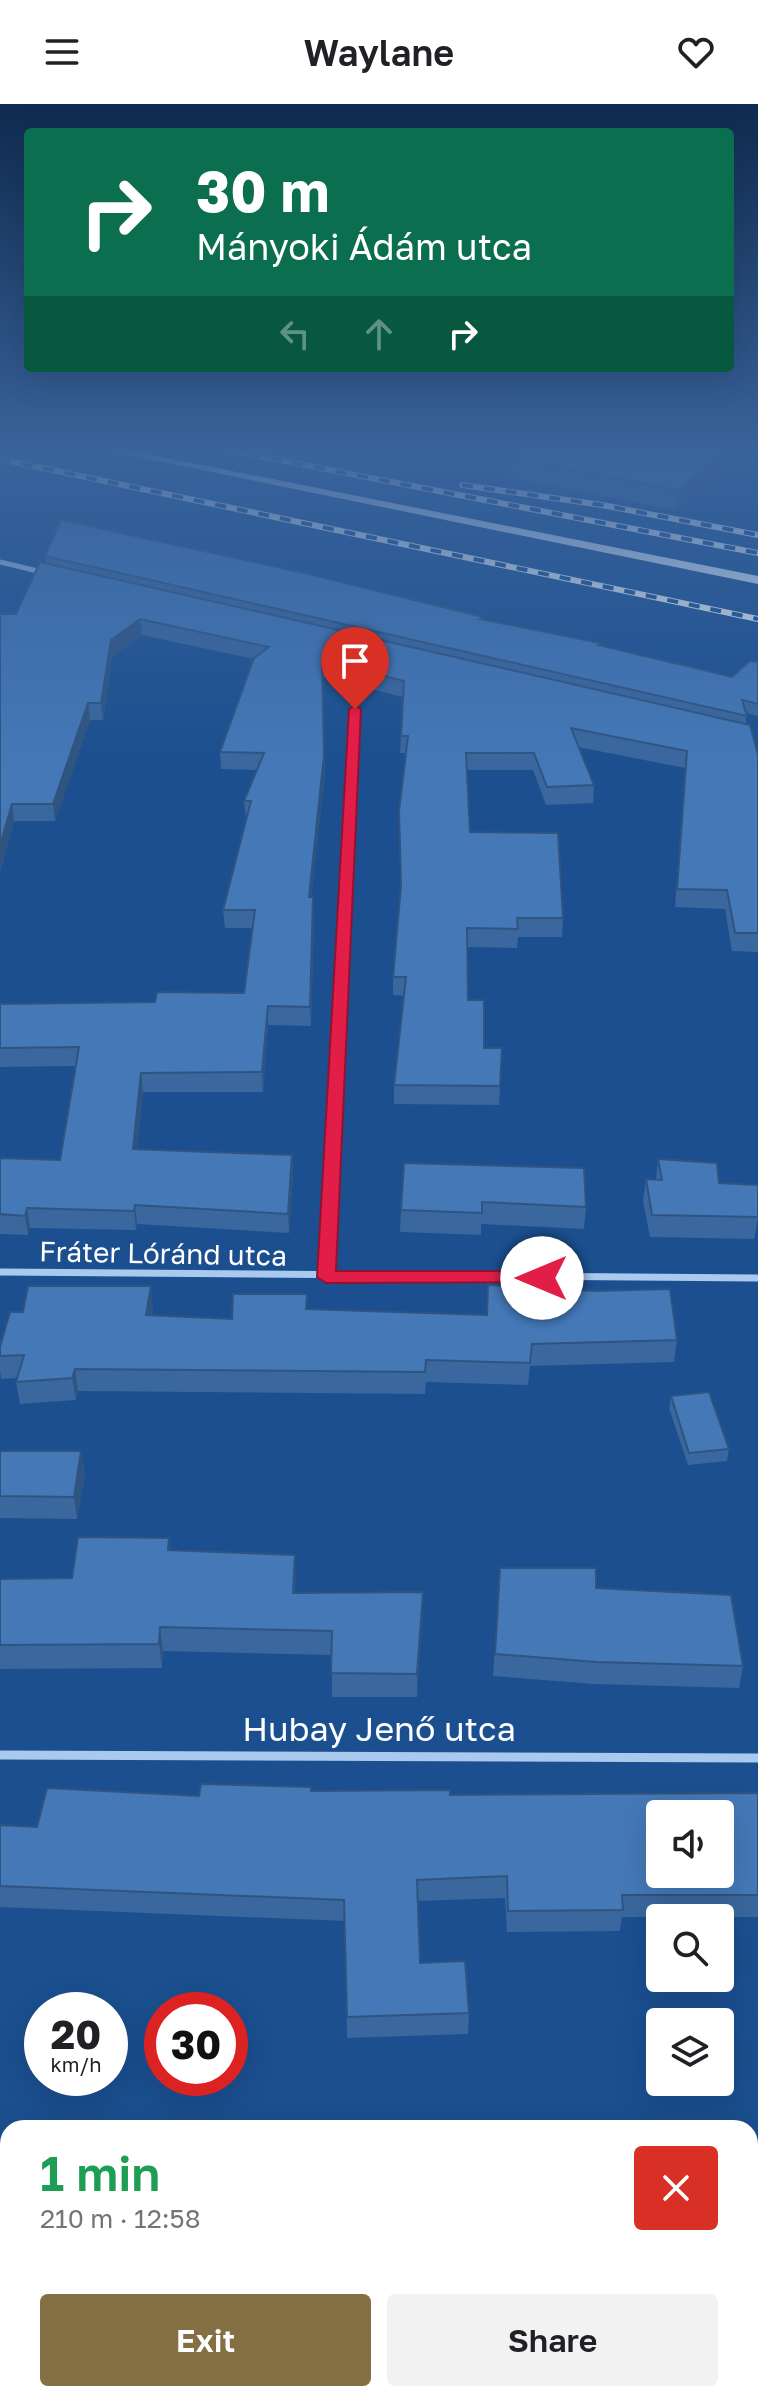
<!DOCTYPE html>
<meta charset="utf-8">
<style>
:root{--surface:#fff;--page:#f2f2f2;--text:#202124;--muted:#757577;--accent:#847042}
body{margin:0;font-family:"Golos Text",sans-serif;background:var(--page);color:var(--text);height:100vh;display:flex;flex-direction:column;font-size:30px;white-space:nowrap}
*{box-sizing:border-box;margin:0}
p{font-size:26px;color:var(--muted)}
.icon{flex:none;width:44px;height:44px;fill:none;stroke:currentColor;stroke-width:2;stroke-linecap:round;stroke-linejoin:round}
.map{position:relative;flex:1;overflow:hidden}
.side{position:absolute;left:0px;top:2016px;width:758px;height:282px;display:flex;flex-direction:column;background:var(--surface);border-radius:24px 24px 0 0;box-shadow:0 8px 32px #0002}
.side>*{flex:none}
.hud{position:absolute;left:24px;top:24px;width:710px;height:244px;border-radius:8px;box-shadow:0 8px 32px #0002;background:#0b6e4f;color:#fff;overflow:hidden}
.buttons{position:absolute;left:646px;top:1696px;display:grid;gap:16px}
.buttons a{display:grid;place-items:center;width:88px;height:88px;border-radius:8px;background:var(--surface);box-shadow:0 8px 32px #0002;font-size:40px}
.speed{position:absolute;left:24px;top:1888px;display:flex;gap:16px;font-size:40px;font-weight:700;text-align:center}
.speed>*{display:grid;place-content:center;width:104px;height:104px;border-radius:50%;background:var(--surface);box-shadow:0 8px 32px #0002;line-height:1}
.speed small{font-size:20px;font-weight:400}
.speed .limit{border:12px solid #d22;background:#fff;color:#111}
.pin{position:absolute;display:grid;place-items:center;width:68px;height:68px;color:#fff;margin:-82px -34px;border-radius:50% 50% 50% 0;rotate:-45deg;box-shadow:0 0 8px #0007}
.pin .icon{rotate:45deg}
.me{position:absolute;width:88px;margin:-44px;rotate:270deg;stroke-linejoin:round;filter:drop-shadow(0 0 6px #0008)}
.turn{display:flex;align-items:center;gap:28px;height:168px;padding:0 40px;font-size:36px}
.turn .icon{width:104px;height:104px;stroke-width:2.5}
.turn b{display:block;font-size:56px;line-height:68px}
.lanes{display:flex;align-items:center;height:76px;padding:0 40px;background:#0003;justify-content:center;gap:40px;direction:ltr}
.lanes .off{opacity:.35}
.round{display:grid;place-items:center;flex:none;width:84px;height:84px;border-radius:8px;background:var(--page)}
.summary{display:flex;align-items:center;justify-content:space-between;height:136px;padding:0 40px}
h1{font-size:48px;font-weight:600;line-height:60px;color:#1e9e55}
.primary-button{display:flex;gap:16px;margin-top:auto;padding:16px 40px}
.primary-button a{flex:1;height:92px;border-radius:8px;background:var(--accent);color:#fff;font-size:32px;font-weight:600;line-height:92px;text-align:center}
.primary-button a+a{background:var(--page);color:var(--text)}
header{display:flex;justify-content:space-between;align-items:center;height:104px;padding:0 40px;background:var(--surface);font-size:36px;font-weight:600}
.map>svg:first-child{display:block}
.lines{fill:none;stroke-linecap:round;stroke-linejoin:round}
.minor-far3{stroke:#a9c9ee;stroke-width:5}
.minor-far2{stroke:#a9c9ee;stroke-width:6}
.minor-far1{stroke:#a9c9ee;stroke-width:7}
.minor{stroke:#a9c9ee;stroke-width:9}
.primary{fill:#f0f6ff;fill-rule:evenodd}
.rail-casing{stroke:#fff;stroke-width:6}
.rail{stroke:#1b4f8f;stroke-width:4;stroke-dasharray:11;stroke-linecap:butt}
.wall{fill:#3a679d}
.shaded-wall{fill:#305480}
.building{fill:#4478b7;stroke:#305480;stroke-width:2;fill-rule:evenodd}
.route{fill:#e11d48;stroke:#92132f;stroke-width:2}
.labels{text-anchor:middle;dominant-baseline:central;stroke-width:6;stroke-linejoin:round;paint-order:stroke}
.street-label{font-size:28px;fill:#fff;stroke:#1b4f8f}
.near-street-label{font-size:34px;fill:#fff;stroke:#1b4f8f}
</style>
<header><svg class="icon" aria-label="menu" viewBox="0 0 24 24"><path d="M4 6h16M4 12h16M4 18h16"/></svg>Waylane<svg class="icon" aria-label="heart" viewBox="0 0 24 24"><path d="M12 20l-8-8c-3-5 5-10 8-4 3-6 11-1 8 4z"/></svg></header>
<div class="map">
<svg width="758" height="2297" viewBox="0 0 758 2297">
<rect width="100%" height="100%" fill="#1b4f8f"/>
<g class="lines">
<g class="minor-far3">
<polyline points="0,458 46,469"/>
<polyline points="344,538 373,545"/>
<polyline points="356,575 358,541"/>
</g>
<polyline class="minor-far2" points="341,868 356,573"/>
<g class="minor-far1">
<polyline points="0,1168 758,1174"/>
<polyline points="326,1173 342,866"/>
</g>
<polyline class="minor" points="0,1651 758,1654"/>
<polygon class="primary" points="85,342 107,342 758,472 758,480"/>
<defs>
<g id="rail">
<polyline points="206,342 758,449"/>
<polyline points="0,355 758,515"/>
<polyline points="462,381 602,401 758,431"/>
</g>
</defs>
<use href="#rail" class="rail-casing"/>
<use href="#rail" class="rail"/>
</g>
<g class="wall">
<polygon points="725,348 723,368 676,406 511,374 512,354"/>
<polygon points="45,452 483,516 600,539 600,542 732,573 758,558 758,612 746,609 746,620 758,651 758,848 732,847 725,805 675,803 685,664 578,643 594,681 593,699 546,701 533,666 467,666 470,728 563,814 562,833 518,833 517,844 467,843 468,896 484,944 502,944 499,1001 394,1000 394,981 404,892 393,891 393,873 400,786 406,649 400,649 403,593 362,583 363,536 352,534 350,580 322,573 325,668 311,793 314,811 311,922 268,921 263,988 143,988 137,1045 292,1051 293,1070 289,1129 137,1120 136,1126 30,1124 28,1131 0,1130 0,1054 60,1056 75,962 0,963 0,900 155,898 244,889 252,824 225,824 223,806 246,714 244,697 257,666 221,665 220,648 254,555 142,531 112,553 103,616 90,616 55,717 14,717 0,768 16,510 46,459"/>
<polygon points="658,1055 719,1079 758,1081 758,1114 754,1135 650,1133 643,1097 646,1075 656,1075"/>
<polygon points="584,1064 586,1103 584,1125 481,1120 481,1131 400,1128 401,1106"/>
<polygon points="307,1190 307,1205 677,1236 674,1258 530,1262 528,1281 426,1278 425,1290 78,1287 76,1296 20,1300 16,1278 17,1274 1,1275 0,1267 0,1243 153,1204 152,1211 232,1215"/>
<polygon points="671,1292 729,1345 727,1357 688,1361 669,1304"/>
<polygon points="0,1347 81,1347 85,1370 77,1415 0,1414"/>
<polygon points="169,1434 170,1446 295,1451 295,1489 423,1488 417,1593 332,1593 332,1551 163,1547 162,1564 0,1565 0,1475 72,1474"/>
<polygon points="500,1464 596,1484 743,1562 739,1584 594,1580 493,1572"/>
<polygon points="311,1687 450,1691 758,1689 758,1813 622,1813 620,1827 507,1828 505,1794 418,1797 420,1859 469,1909 468,1930 347,1934 345,1817 0,1803 0,1721 37,1723 199,1692"/>
<polygon points="758,2115 758,2297 708,2297 707,2290 750,2290"/>
<polygon points="510,2290 648,2290 649,2297 511,2297"/>
</g>
<g class="shaded-wall">
<polygon points="725,348 723,368 676,406 678,386"/>
<polygon points="140,515 142,531 112,553 103,616 101,599 111,536"/>
<polygon points="352,529 352,545 350,580 349,563"/>
<polygon points="88,599 90,616 55,717 53,700"/>
<polygon points="324,651 325,668 309,811 309,793"/>
<polygon points="12,700 14,717 0,768 0,741"/>
<polygon points="313,793 314,811 311,922 310,903"/>
<polygon points="268,902 268,921 263,988 262,968"/>
<polygon points="141,969 143,988 135,1064 133,1045"/>
<polygon points="292,1051 293,1070 289,1129 288,1110"/>
<polygon points="135,1101 137,1120 136,1126 134,1107"/>
<polygon points="27,1104 30,1124 28,1131 25,1112"/>
<polygon points="151,1182 153,1204 148,1233 146,1211"/>
<polygon points="75,1265 78,1287 76,1296 72,1274"/>
<polygon points="81,1347 85,1370 77,1415 74,1393"/>
<polygon points="295,1451 296,1475 294,1513 293,1489"/>
<polygon points="423,1488 423,1512 417,1593 417,1570"/>
<polygon points="160,1523 163,1547 162,1564 159,1540"/>
</g>
<g class="building">
<polygon points="530,342 693,342 725,348 678,386 512,354"/>
<polygon points="61,416 300,468 483,513 480,515 600,539 598,541 732,573 750,557 758,558 758,600 742,596 747,612 45,452"/>
<polygon points="40,458 352,529 349,563 322,557 324,651 309,793 313,793 310,903 268,902 262,968 141,969 133,1045 292,1051 288,1110 135,1101 134,1107 27,1104 25,1112 0,1110 0,1054 60,1056 79,943 0,944 0,900 155,898 157,888 244,889 255,806 223,806 251,697 244,697 264,649 220,648 254,554 269,543 140,515 111,536 101,599 88,599 53,700 12,700 0,741 0,510 16,510"/>
<polygon points="363,532 750,621 758,651 758,829 735,829 727,786 677,785 687,647 571,624 594,681 547,683 534,649 466,649 470,728 558,729 563,814 517,814 518,825 467,824 468,896 484,896 484,944 502,944 500,982 394,981 406,873 393,873 401,781 399,707 408,632 401,632 404,577 361,566"/>
<polygon points="658,1055 717,1059 719,1079 758,1081 758,1113 652,1111 646,1075 662,1076"/>
<polygon points="404,1059 584,1064 586,1103 482,1098 482,1109 401,1106"/>
<polygon points="488,1181 595,1187 670,1185 677,1236 532,1240 530,1259 426,1256 425,1268 75,1265 72,1274 16,1278 24,1251 0,1252 0,1243 10,1208 23,1208 28,1182 151,1182 146,1211 232,1215 233,1190 307,1190 306,1205 487,1211"/>
<polygon points="709,1288 729,1345 689,1349 671,1292"/>
<polygon points="0,1347 81,1347 74,1393 0,1392"/>
<polygon points="78,1433 169,1434 168,1446 295,1451 293,1489 423,1488 417,1570 331,1569 332,1527 160,1523 159,1540 0,1541 0,1475 72,1474"/>
<polygon points="500,1464 596,1464 596,1484 731,1491 743,1562 597,1558 495,1550"/>
<path d="M201,1680L311,1683V1687L450,1686V1691L758,1689V1791H622L623,1806L508,1807L507,1772L417,1776L420,1859L465,1857L469,1909L347,1913L344,1796L0,1782V1721L37,1723L47,1684L199,1692ZM660,1710H720V1770H660Z"/>
<polygon points="750,2071 758,2115 758,2293 716,2295 715,2290 750,2290"/>
<polygon points="0,2171 8,2171 8,2290 395,2290 395,2297 0,2297"/>
<polygon points="514,2290 648,2290 649,2297 515,2297"/>
</g>
<linearGradient id="sky" x2="0" y2="1"><stop stop-color="#0f2b4f"/><stop offset="0.52" stop-color="#39639b"/><stop offset="1" stop-color="#39639b" stop-opacity="0"/></linearGradient>
<rect width="758" height="664" fill="url(#sky)"/>
<polygon class="route" points="355,601 361,605 336,1167 542,1167 551,1174 549,1178 326,1179 317,1173 349,605"/>
<g class="labels">
<g class="street-label">
<text transform="translate(163 1149) rotate(1)">Fráter Lóránd utca</text>
</g>
<g class="near-street-label">
<text x="379" y="1624">Hubay Jenő utca</text>
</g>
</g>
</svg>
<div class="buttons">
<a><svg class="icon" aria-label="sound" viewBox="0 0 24 24"><path d="M4 9h4l5-4v14l-5-4H4zM17 9q2 3 0 6"/></svg></a>
<a><svg class="icon" aria-label="search" viewBox="0 0 24 24"><circle cx="10" cy="10" r="6"/><path d="M15 15l6 6"/></svg></a>
<a><svg class="icon" aria-label="layers" viewBox="0 0 24 24"><path d="M12 4l9 5-9 5-9-5zM3 14l9 5 9-5"/></svg></a>
</div>
<div class="speed"><div>20<small>km/h</small></div><div class="limit">30</div></div>
<div class="pin" style="left:355px;top:605px;background:#d93025"><svg class="icon" aria-label="arrive" viewBox="0 0 24 24"><path d="M6 21V4h12l-3 4 3 4H6"/></svg></div>
<svg class="me" style="left:542px;top:1174px" viewBox="-20 -20 40 40"><circle r="19" fill="#fff"/><path d="M0-13L10 11 0 6-10 11z" fill="#e11d48"/></svg>
<div class="hud">
<div class="turn"><svg class="icon" aria-label="right" viewBox="0 0 24 24"><path d="M7 20v-9h11M14 6l5 5-5 5"/></svg><div><b>30 m</b>Mányoki Ádám utca</div></div>
<div class="lanes"><svg class="icon off" aria-label="left" viewBox="0 0 24 24"><path d="M17 20v-9H6M10 6l-5 5 5 5"/></svg><svg class="icon off" aria-label="ahead" viewBox="0 0 24 24"><path d="M12 20V5M6 11l6-6 6 6"/></svg><svg class="icon" aria-label="right" viewBox="0 0 24 24"><path d="M7 20v-9h11M14 6l5 5-5 5"/></svg></div>
</div>
<section class="side">
<div class="summary"><div><h1>1 min</h1><p>210 m · 12:58</p></div><a class="round" style="background:#d93025;color:#fff"><svg class="icon" aria-label="close" viewBox="0 0 24 24"><path d="M6 6l12 12M18 6L6 18"/></svg></a></div>
<div class="primary-button"><a>Exit</a><a>Share</a></div>
</section>
</div>
